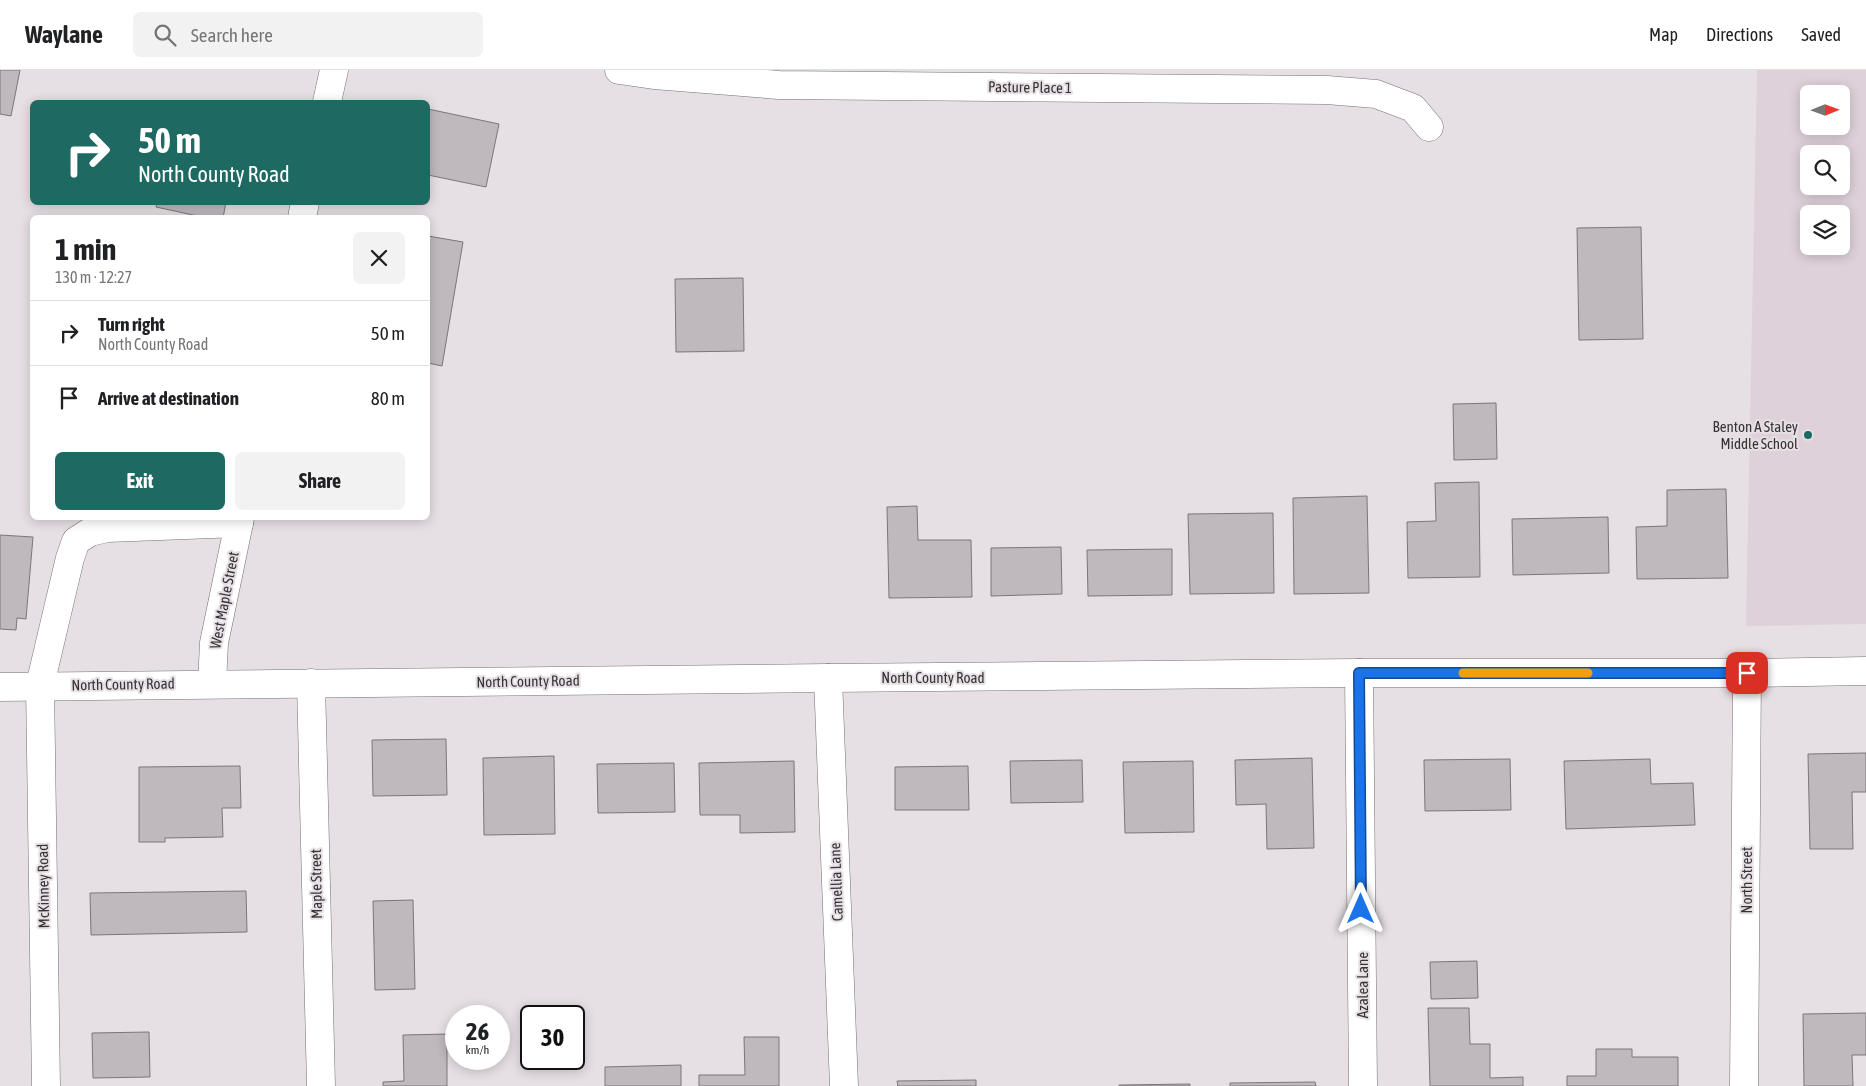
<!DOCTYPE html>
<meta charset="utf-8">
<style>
:root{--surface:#fff;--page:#f2f2f2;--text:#202124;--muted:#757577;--line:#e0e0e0;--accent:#1e6962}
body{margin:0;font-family:"Asap Condensed",sans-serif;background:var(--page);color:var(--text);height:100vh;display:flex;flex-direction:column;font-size:19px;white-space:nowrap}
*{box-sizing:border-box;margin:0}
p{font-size:16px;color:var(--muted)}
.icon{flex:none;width:28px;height:28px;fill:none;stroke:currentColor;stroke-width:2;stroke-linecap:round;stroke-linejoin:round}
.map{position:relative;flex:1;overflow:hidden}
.drawer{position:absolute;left:30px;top:145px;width:400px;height:305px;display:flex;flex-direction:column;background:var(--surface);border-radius:8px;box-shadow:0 2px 12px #0003}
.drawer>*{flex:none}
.banner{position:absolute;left:30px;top:30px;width:400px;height:105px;border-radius:8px;box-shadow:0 2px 12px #0003;background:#1e6962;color:#fff;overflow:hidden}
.needle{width:32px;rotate:89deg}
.tools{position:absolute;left:1800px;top:15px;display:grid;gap:10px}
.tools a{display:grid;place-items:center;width:50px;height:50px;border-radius:8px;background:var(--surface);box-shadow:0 2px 12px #0003;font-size:25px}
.speed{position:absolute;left:445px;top:935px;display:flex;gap:10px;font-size:25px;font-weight:700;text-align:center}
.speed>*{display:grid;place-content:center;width:65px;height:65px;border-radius:50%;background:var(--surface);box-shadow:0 2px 12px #0003;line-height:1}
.speed small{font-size:12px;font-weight:400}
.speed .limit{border:2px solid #111;border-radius:8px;background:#fff;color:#111}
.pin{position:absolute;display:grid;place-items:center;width:42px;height:42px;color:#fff;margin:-21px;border-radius:10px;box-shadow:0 2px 8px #0006}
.me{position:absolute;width:55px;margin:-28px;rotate:0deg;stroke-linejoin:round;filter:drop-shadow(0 0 4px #0008)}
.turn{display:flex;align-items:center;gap:18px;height:105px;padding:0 25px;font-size:22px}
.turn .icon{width:65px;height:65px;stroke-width:2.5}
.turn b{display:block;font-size:35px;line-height:42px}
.round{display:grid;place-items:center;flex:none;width:52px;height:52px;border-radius:8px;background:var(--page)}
.summary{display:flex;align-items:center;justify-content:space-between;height:85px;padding:0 25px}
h1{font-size:30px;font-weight:700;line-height:38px}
.action{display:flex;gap:10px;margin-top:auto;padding:10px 25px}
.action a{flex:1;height:58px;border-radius:8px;background:var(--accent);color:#fff;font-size:20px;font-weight:700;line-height:58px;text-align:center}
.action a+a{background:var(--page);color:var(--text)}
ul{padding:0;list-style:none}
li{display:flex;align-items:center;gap:15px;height:65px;padding:0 25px;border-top:1px solid var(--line)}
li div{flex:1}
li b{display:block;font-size:19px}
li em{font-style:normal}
header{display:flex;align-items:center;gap:30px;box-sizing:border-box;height:70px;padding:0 25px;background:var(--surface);border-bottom:1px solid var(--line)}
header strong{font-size:24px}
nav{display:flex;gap:28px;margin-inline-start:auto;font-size:18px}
.search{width:350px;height:45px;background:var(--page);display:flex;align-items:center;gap:12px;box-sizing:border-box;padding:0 18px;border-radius:8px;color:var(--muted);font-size:19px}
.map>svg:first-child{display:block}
.built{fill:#ded1da;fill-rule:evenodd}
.building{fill:#bfb8bc;stroke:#7c767a}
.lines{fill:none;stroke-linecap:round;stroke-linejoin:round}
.minor-casing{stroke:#767074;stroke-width:29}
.minor{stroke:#fff;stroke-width:28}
.route-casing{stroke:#114b97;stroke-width:12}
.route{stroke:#1a73e8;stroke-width:9}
.slow{stroke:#f59e0b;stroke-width:9}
.poi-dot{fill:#1e6962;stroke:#e6dfe3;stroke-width:2}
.labels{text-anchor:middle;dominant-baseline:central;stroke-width:4;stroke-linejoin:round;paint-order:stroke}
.street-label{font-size:15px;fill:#373436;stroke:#e6dfe3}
.poi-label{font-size:15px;fill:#373436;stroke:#e6dfe3;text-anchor:end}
</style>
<header>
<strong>Waylane</strong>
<div class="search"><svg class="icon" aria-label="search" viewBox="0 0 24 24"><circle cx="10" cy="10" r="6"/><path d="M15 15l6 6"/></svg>Search here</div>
<nav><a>Map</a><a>Directions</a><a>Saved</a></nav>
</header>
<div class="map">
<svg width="1866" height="1016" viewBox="0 0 1866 1016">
<rect width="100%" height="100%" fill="#e6dfe3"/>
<path class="built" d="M1757,0H1866V554L1746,556ZM1809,24H1841V56H1809ZM1809,84H1841V116H1809ZM1809,144H1841V176H1809Z"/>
<g class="building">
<polygon points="0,0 20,0 11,46 0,44"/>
<polygon points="428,39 499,54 486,117 428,105"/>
<polygon points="157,132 226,132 223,148 207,148 156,137"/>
<polygon points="1641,157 1643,269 1579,270 1577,158"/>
<polygon points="428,166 463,172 442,296 428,293"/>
<polygon points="743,208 744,281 676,282 675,209"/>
<polygon points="1496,333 1497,389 1454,390 1453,334"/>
<polygon points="1479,412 1480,507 1408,508 1407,452 1436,451 1435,413"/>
<polygon points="1726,419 1728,508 1637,509 1636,457 1667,456 1667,420"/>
<polygon points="1367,426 1369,523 1294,524 1293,428"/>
<polygon points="917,436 918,470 971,470 972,527 889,528 887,437"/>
<polygon points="1273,443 1274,523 1190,524 1188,444"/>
<polygon points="1608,447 1609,503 1513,505 1512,449"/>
<polygon points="0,465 33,467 26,549 17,548 16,560 0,559"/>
<polygon points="1061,477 1062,524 991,526 991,478"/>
<polygon points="1172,479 1172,525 1088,526 1087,480"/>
<polygon points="446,669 447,725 373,726 372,670"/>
<polygon points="1866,683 1866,722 1852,722 1853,779 1810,779 1808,684"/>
<polygon points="554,686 555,764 484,765 483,688"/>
<polygon points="1312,688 1314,778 1267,779 1266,734 1236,735 1235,690"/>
<polygon points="1510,689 1511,740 1425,741 1424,690"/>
<polygon points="1650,689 1651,714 1693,713 1695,755 1566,759 1564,691"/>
<polygon points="1082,690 1083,732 1011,733 1010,691"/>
<polygon points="794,691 795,762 740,763 740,745 700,745 699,693"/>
<polygon points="1193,691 1194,762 1125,763 1123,692"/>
<polygon points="674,693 675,742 598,743 597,694"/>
<polygon points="240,696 241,738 222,738 223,767 165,768 165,772 139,772 139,697"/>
<polygon points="968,696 969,740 895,740 895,697"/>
<polygon points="246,821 247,862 91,865 90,823"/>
<polygon points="413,830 415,919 375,920 373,831"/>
<polygon points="1477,891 1478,928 1431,929 1430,892"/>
<polygon points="1428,938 1469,938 1470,974 1490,974 1490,1008 1523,1007 1523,1016 1430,1016"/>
<polygon points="1866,943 1866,985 1852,985 1853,1016 1804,1016 1803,944"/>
<polygon points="149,962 150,1007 93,1008 92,963"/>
<polygon points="447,964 447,1016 383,1016 383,1012 404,1011 403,965"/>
<polygon points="744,967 779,967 779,1016 699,1016 699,1005 745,1005"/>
<polygon points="1596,979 1632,979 1632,987 1678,987 1678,1016 1567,1016 1567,1006 1596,1006"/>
<polygon points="681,995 681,1016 605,1016 605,997"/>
<polygon points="976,1010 976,1016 898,1016 897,1011"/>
<polygon points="1315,1012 1316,1016 1230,1016 1230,1013"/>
<polygon points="1190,1014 1190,1016 1119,1016 1119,1015"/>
</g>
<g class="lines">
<defs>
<g id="minor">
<polyline points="619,0 654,5 779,15 1327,20 1376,24 1413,38 1429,57"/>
<polyline points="327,32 334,0"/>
<polyline points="302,148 305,132"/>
<polyline points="1359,603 1363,1016"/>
<polyline points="828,608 844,1016"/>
<polyline points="311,613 321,1016"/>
<polyline points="212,614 214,573 240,448"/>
<polyline points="0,617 828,608 1359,603 1747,603 1866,601"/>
<polyline points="46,1016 40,615 70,488 76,471 90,462 107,458 239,453"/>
<polyline points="1744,1016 1747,603"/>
</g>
</defs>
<use href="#minor" class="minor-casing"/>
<use href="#minor" class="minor"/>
</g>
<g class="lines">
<defs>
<polyline id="route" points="1361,839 1359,603 1747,603"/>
</defs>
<use href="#route" class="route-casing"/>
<use href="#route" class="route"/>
<polyline class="slow" points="1463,603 1588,603"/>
</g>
<circle class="poi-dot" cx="1808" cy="365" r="5"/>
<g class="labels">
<g class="street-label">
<text transform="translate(1030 17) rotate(1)">Pasture Place 1</text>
<text transform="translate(224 530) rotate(-79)">West Maple Street</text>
<text x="933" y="607">North County Road</text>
<text transform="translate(528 611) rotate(-1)">North County Road</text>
<text transform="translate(123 614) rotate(-1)">North County Road</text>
<text transform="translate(1746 810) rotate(-90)">North Street</text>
<text transform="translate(836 812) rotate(-92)">Camellia Lane</text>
<text transform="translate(316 814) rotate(-91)">Maple Street</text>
<text transform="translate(43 816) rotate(-91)">McKinney Road</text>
<text transform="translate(1362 915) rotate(-90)">Azalea Lane</text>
</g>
<g class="poi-label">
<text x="1798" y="356">Benton A Staley<tspan x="1798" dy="17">Middle School</tspan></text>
</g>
</g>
</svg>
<div class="tools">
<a><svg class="needle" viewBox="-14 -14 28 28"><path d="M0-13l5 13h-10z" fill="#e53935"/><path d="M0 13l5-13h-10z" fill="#757577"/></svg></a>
<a><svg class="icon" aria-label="search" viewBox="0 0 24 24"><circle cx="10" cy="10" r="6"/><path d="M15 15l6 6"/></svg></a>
<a><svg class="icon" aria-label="layers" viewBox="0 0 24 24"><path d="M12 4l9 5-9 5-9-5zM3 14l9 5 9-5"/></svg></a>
</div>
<div class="speed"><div>26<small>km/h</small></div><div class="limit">30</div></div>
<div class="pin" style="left:1747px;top:603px;background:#d93025"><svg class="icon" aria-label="arrive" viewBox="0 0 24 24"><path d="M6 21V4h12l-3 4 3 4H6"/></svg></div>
<svg class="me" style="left:1361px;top:839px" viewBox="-20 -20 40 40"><path d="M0-17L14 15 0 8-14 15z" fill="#1a73e8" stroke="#fff" stroke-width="4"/></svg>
<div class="banner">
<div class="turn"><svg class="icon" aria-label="right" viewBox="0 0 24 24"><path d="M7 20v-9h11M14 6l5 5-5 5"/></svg><div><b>50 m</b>North County Road</div></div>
</div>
<section class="drawer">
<div class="summary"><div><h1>1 min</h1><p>130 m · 12:27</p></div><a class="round"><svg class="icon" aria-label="close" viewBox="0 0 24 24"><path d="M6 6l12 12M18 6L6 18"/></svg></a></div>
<ul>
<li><svg class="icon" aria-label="right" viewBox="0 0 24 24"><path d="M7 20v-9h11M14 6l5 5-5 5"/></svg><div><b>Turn right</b><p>North County Road</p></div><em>50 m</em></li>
<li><svg class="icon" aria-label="arrive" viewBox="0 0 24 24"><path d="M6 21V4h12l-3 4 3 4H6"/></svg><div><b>Arrive at destination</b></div><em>80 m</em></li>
</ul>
<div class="action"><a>Exit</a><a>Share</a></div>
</section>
</div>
